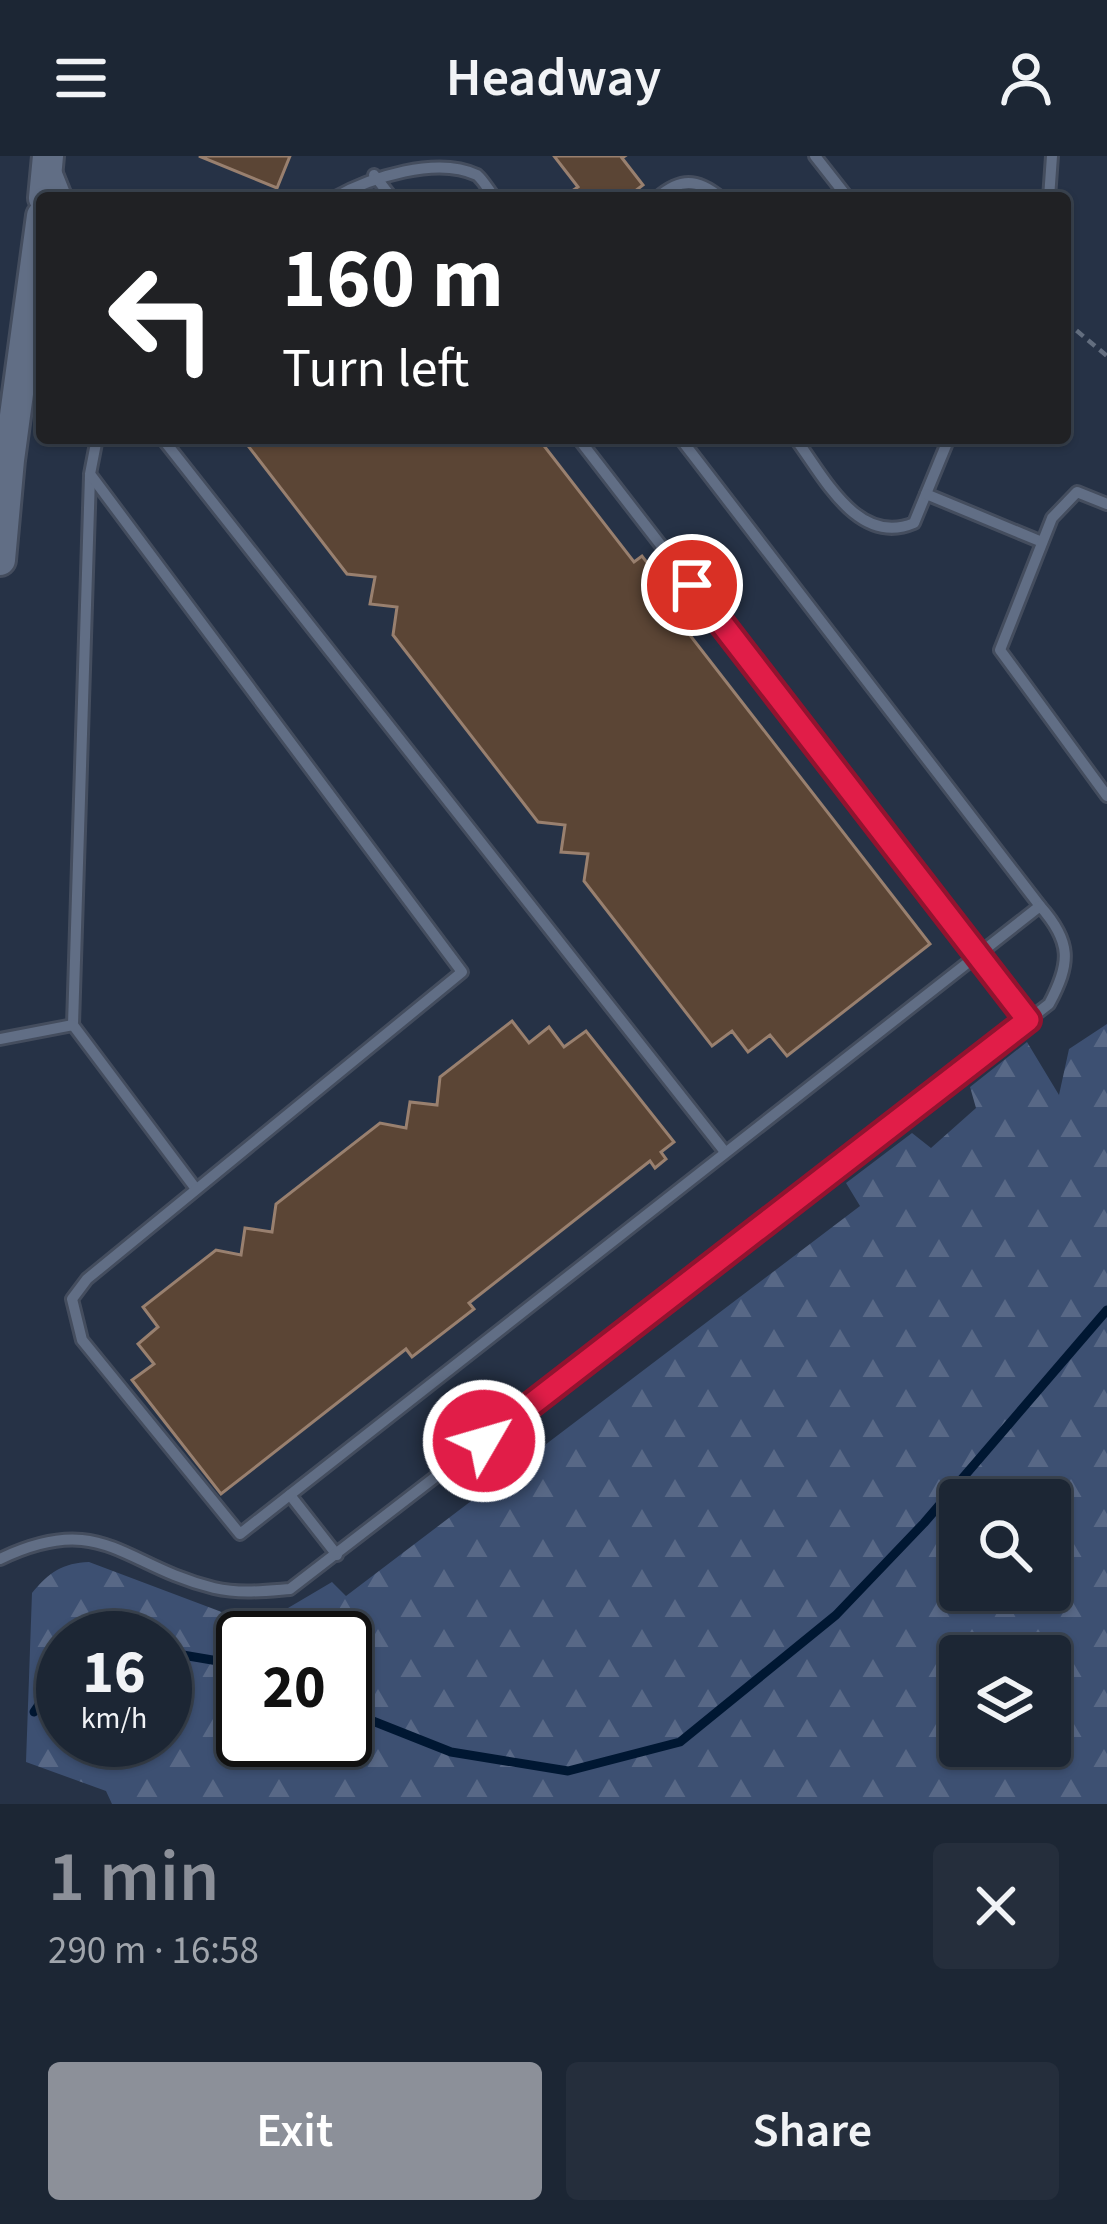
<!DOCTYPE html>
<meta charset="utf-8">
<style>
:root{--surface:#1c2634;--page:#252e3c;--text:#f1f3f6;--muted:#a0a5ac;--line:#3a434f;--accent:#8c9099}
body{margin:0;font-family:"Source Sans 3",sans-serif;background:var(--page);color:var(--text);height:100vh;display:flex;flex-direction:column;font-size:45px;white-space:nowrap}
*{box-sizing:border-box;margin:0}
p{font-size:39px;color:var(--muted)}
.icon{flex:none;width:66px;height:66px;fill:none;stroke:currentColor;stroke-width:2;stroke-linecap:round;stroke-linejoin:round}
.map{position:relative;height:1648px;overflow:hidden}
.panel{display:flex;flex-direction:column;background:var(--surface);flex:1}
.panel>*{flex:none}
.hud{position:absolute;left:36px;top:36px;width:1035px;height:252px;border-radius:12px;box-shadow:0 3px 9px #0004,0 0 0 3px var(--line);background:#202124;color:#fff;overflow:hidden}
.buttons{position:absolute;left:939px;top:1323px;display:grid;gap:24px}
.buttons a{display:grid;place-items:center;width:132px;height:132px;border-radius:12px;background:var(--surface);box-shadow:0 3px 9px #0004,0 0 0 3px var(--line);font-size:60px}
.speed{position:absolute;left:36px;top:1455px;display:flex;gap:24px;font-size:60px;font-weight:700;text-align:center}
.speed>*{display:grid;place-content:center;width:156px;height:156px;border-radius:50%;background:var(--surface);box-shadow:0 3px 9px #0004,0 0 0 3px var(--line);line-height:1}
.speed small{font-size:30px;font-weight:400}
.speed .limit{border:6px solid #111;border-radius:18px;background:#fff;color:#111}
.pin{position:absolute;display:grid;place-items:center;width:102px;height:102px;color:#fff;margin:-51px;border:6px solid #fff;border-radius:50%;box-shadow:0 3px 12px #0007}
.me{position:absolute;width:132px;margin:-66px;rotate:52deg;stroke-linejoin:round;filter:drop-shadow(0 0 9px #0008)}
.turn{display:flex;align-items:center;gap:42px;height:252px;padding:0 48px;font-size:54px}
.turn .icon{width:156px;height:156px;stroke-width:2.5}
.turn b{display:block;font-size:84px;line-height:102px}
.round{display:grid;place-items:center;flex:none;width:126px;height:126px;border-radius:12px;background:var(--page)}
.head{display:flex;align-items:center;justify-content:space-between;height:204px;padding:0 48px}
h1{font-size:72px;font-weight:600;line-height:90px;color:var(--accent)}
.primary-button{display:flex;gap:24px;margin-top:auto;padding:24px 48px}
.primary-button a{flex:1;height:138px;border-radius:12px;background:var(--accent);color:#fff;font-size:48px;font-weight:600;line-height:138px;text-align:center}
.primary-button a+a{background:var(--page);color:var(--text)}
header{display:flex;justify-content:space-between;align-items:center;height:156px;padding:0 48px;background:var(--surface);font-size:54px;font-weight:600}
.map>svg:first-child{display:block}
.forest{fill:url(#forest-firs);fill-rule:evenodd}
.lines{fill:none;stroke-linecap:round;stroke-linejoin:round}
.stream{stroke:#001732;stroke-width:9}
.building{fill:#5b4535;stroke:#99806f;stroke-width:3}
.service-casing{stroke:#444d5e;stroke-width:16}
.secondary-casing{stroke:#444d5e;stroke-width:36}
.path{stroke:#636e7f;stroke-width:4.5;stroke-dasharray:9 6;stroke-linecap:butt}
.service{stroke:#616e85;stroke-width:10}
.secondary{stroke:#616e85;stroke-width:30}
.route-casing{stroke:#92132f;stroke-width:30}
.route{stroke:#e11d48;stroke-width:21}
</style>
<header><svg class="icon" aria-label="menu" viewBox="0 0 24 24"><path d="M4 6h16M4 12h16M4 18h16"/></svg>Headway<svg class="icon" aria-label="person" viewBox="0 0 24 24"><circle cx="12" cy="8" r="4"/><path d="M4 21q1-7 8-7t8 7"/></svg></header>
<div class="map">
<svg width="1107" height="1648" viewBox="0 0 1107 1648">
<defs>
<pattern id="forest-firs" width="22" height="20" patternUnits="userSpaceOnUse" patternTransform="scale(3)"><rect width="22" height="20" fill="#3d5072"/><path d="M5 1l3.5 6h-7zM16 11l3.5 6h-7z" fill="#586886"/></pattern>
</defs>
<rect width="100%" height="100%" fill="#263246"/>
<path class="forest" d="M1107,868V1648H112L106,1635L26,1606L32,1437C49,1416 63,1407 89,1406L227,1458L288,1452L332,1426L346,1440L860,1050L846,1027L912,977L931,992L976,952L970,931L1027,886L1059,939L1069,893ZM960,1344H1050V1434H960ZM63,1482H165V1584H63ZM243,1482H345V1584H243ZM960,1500H1050V1590H960Z"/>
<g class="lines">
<g class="stream">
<polyline points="165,1496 224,1506 243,1513"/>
<polyline points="345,1554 451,1596 568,1615 680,1586 836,1459 924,1367 1107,1154"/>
<polyline points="34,1556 63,1513"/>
</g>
</g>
<g class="building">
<polygon points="199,0 290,0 277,32"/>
<polygon points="554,0 625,0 622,2 643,29 626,42 577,42 572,35 578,31"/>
<polygon points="242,282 538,282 634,406 642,400 690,462 682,469 930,788 787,900 770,879 748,896 732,875 712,890 584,725 588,698 561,696 565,669 538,666 393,479 397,451 370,448 375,421 347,418"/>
<polygon points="512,865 529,887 549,871 564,891 586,875 674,986 661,996 666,1003 655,1012 650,1005 469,1147 474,1153 412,1201 406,1193 221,1338 132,1224 154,1208 138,1188 158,1171 143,1151 216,1094 241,1099 245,1072 272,1076 276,1048 380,967 406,972 410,946 437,949 440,921"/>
</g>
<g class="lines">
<defs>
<g id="service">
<polyline points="815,0 848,42"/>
<polyline points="57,17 67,42"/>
<polyline points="374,19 392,42"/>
<path d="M334,42C371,21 437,0 477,19C484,25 489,35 495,42"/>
<path d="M657,42C680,22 697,22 721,42"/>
<polyline points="1049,42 1052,0"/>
<polyline points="162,282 725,996"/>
<polyline points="578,282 1028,864"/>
<polyline points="680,282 1040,750"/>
<path d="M795,282C824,321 858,391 914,367L949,282"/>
<polyline points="926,338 1042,386"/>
<polyline points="1107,348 1077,336 1052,362 1000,494 1107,640"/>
<polyline points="73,869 90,320"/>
<polyline points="0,883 73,869 196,1033"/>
<polyline points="290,1339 337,1399"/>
<path d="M0,1403C102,1354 123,1410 214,1432C240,1438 264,1435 290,1433L1049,848C1071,807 1072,786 1040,750L240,1378L82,1184L72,1143L87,1123L462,816L90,318L97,282"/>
</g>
<g id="secondary">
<polyline points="44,42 48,0"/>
<polyline points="0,404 9,304 42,60"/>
</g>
</defs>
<use href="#service" class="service-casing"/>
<use href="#secondary" class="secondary-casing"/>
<polyline class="path" points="1065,165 1107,200"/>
<use href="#service" class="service"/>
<use href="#secondary" class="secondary"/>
</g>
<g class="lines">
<defs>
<polyline id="route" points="484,1285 1028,864 692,429"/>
</defs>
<use href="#route" class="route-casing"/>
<use href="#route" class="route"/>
</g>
</svg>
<div class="buttons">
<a><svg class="icon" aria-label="search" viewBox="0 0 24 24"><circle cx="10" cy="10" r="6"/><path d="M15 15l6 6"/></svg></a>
<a><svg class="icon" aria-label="layers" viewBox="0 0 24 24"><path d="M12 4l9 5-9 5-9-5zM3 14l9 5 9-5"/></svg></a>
</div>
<div class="speed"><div>16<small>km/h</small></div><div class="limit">20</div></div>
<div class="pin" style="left:692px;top:429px;background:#d93025"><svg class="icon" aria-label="arrive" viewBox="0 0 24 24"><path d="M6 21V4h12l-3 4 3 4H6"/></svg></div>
<svg class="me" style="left:484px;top:1285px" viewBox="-20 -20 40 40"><circle r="17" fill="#e11d48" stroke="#fff" stroke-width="3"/><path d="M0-11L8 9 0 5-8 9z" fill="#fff"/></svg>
<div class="hud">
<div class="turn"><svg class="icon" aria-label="left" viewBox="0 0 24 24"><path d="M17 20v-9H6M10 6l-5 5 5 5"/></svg><div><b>160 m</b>Turn left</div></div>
</div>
</div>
<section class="panel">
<div class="head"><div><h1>1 min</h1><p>290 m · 16:58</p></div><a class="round"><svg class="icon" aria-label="close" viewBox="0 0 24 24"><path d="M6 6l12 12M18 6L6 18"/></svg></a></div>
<div class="primary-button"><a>Exit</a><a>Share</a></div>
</section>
